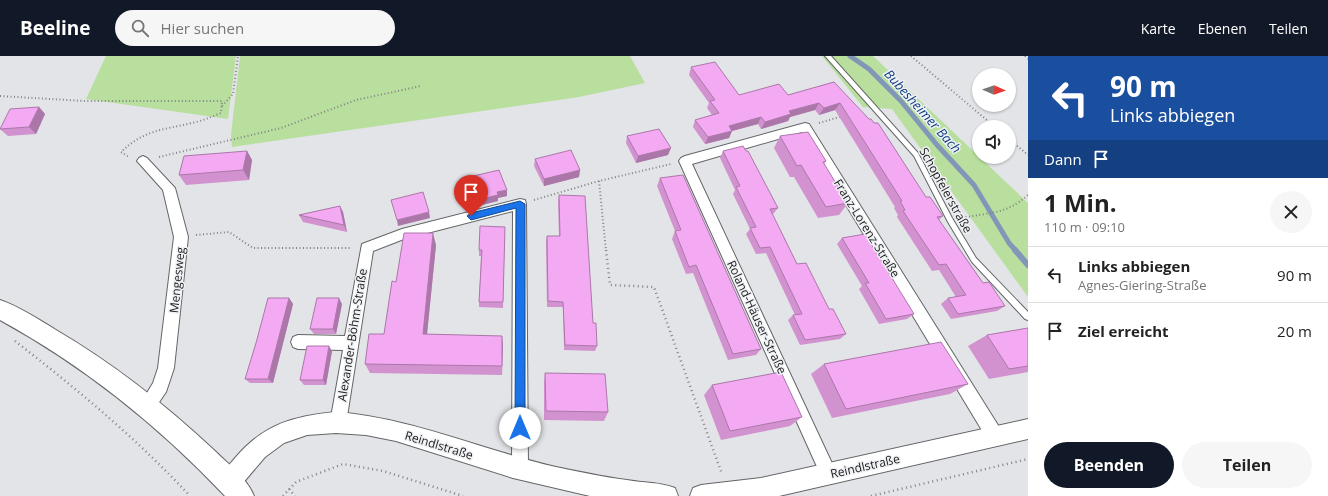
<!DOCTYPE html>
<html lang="de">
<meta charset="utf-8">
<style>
:root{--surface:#fff;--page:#f6f6f6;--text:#222;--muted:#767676;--line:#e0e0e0;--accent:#111827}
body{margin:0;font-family:"Open Sans",sans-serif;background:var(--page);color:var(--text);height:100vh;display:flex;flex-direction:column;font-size:15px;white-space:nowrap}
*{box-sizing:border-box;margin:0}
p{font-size:13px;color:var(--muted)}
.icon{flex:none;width:22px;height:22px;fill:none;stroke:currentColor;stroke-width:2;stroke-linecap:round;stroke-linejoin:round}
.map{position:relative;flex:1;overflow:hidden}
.drawer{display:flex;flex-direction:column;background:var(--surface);width:300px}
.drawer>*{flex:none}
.guide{background:#1a4fa0;color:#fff;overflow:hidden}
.needle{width:26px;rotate:92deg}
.tools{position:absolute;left:972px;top:12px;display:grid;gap:8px}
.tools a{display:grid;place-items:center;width:44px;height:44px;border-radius:50%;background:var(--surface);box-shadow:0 1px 3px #0004;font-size:20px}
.pin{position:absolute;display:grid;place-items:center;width:34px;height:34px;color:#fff;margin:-41px -17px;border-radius:50% 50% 50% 0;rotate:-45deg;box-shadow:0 0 4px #0007}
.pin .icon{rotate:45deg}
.me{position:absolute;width:44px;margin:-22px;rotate:0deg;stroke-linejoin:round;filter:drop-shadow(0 0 3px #0008)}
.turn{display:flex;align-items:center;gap:14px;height:84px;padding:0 16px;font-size:18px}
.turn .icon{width:52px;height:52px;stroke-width:2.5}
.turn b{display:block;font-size:28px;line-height:34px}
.then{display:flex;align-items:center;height:38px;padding:0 16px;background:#0003;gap:8px;font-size:15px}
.round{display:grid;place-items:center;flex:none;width:42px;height:42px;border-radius:21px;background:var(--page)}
.summary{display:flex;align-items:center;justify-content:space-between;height:68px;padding:0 16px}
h1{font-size:24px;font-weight:700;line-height:30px}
.cta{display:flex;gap:8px;margin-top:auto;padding:8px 16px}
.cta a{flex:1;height:46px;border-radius:24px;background:var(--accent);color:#fff;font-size:16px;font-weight:700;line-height:46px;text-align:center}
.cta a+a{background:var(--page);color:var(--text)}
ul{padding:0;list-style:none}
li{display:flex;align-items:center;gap:12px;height:56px;padding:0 16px;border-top:1px solid var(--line)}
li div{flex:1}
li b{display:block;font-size:15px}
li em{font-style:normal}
header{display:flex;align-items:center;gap:24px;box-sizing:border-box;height:56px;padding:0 20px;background:var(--accent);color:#fff}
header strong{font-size:19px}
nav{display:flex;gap:22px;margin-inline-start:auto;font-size:14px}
.search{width:280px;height:36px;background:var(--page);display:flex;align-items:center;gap:10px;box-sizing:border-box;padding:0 14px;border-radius:22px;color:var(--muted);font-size:15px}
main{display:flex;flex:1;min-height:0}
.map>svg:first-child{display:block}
.green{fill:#b8df9d}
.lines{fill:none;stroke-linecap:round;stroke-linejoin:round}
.stream-far1{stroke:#8097b8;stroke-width:5}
.stream{stroke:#8097b8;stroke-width:6}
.service-casing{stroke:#636567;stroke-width:2}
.minor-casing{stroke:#636567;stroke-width:2}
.tertiary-casing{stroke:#636567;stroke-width:2}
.secondary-casing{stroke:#636567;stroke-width:2}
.path-far1{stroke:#818385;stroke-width:2;stroke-dasharray:1 2.5;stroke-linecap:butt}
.path{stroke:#818385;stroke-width:2.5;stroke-dasharray:1 3.5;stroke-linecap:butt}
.service{fill:#fff;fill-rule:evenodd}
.minor{fill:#fff;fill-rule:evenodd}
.tertiary{fill:#fff;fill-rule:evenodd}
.secondary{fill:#fff;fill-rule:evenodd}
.wall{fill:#d292d0}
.shaded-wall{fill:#ab77a9}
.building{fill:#f4aaf2;stroke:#ab77a9}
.route{fill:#1a73e8;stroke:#114b97}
.labels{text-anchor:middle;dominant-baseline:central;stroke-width:3;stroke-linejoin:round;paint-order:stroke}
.street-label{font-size:12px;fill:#1b1b1c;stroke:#eff1f4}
.water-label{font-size:13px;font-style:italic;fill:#0c3c80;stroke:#eff1f4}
</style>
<header>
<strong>Beeline</strong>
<div class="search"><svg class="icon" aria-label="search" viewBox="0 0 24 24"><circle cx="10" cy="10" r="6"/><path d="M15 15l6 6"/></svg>Hier suchen</div>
<nav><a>Karte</a><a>Ebenen</a><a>Teilen</a></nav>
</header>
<main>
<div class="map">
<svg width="1028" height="440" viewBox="0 0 1028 440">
<rect width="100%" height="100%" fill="#e2e4e7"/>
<g class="green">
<polygon points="106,0 236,0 228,63 86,43"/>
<polygon points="240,0 630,0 645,27 579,41 232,91 231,79"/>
<polygon points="822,0 873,0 1028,147 1028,241 892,53 863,51"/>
</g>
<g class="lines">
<polyline class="stream-far1" points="850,0 869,13 901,45 937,89 974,129 1009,187 1016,195"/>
<polyline class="stream" points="1015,194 1028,209"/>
<defs>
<polygon id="service" points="825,0 831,0 918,97 952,162 976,202 1028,256 1028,264 1025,263 972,206 948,166 914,100"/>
<g id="minor">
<polygon points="805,67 809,68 1001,374 1003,380 1001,386 995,388 989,386 802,76 692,108 837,418 835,424 829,426 823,424 679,105 681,102 685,100"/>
<polygon points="143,100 147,102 175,132 188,181 174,312 166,336 153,355 147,358 141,355 139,350 153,327 158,312 174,181 163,134 137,105 139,102"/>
<polygon points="520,143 525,144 526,148 528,413 526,419 520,421 514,419 512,413 513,155 404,183 373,195 346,367 344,373 338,375 332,373 330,367 343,294 298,293 293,291 291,286 293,281 298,279 345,280 362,188 402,173"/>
</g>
<g id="tertiary">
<path d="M336,356C412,362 482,394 556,411C580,416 603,421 627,424C643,427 660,426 675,432L678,440H590L513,422L396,385L366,379L336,377L307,379L284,387L265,401L237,434L229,437L221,434L218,426C222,416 229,409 236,401C264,368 294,360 336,356Z"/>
<polygon points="1028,363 1028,383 779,440 690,440 693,432 701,429 761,422"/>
</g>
<path id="secondary" d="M0,244C20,251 38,263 56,274C114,308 166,349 215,395C228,408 247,422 254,440H225C159,370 84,310 0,264Z"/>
</defs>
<use href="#service" class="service-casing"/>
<use href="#minor" class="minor-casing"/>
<use href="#tertiary" class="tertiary-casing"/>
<use href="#secondary" class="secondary-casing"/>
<g class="path-far1">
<polyline points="911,0 995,71"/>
<polyline points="1025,0 1028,3"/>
<path d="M0,40L84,45H222L221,57C211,61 202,65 192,67C162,74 144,74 121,96L129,101"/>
<polyline points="222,50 233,38 238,0"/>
<polyline points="819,67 843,60"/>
<polyline points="1009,83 1028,99"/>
<polyline points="159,101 281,72 356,44 421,30"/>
<polyline points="599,125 606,195"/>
<polyline points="534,144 599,125 671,108"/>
<path d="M962,162C990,156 1005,159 1028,139"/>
<polyline points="196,179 229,176 253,192 352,192"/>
</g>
<g class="path">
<polyline points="606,194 610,229 654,231 722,418"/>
<path d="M15,285C77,333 137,383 190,440"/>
<polyline points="289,433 295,440"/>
<polyline points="283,440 296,426 343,408 383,415 463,440"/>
<polyline points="871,440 1028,403"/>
</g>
<use href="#service" class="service"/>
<use href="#minor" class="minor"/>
<use href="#tertiary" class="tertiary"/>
<use href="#secondary" class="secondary"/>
</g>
<g class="wall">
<polygon points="691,11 739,39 788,39 834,26 926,141 943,160 939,164 983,227 1005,250 997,255 951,263 941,248 948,242 956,241 939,214 932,215 897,161 898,159 894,152 895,151 835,54 819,59 815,54 790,61 788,65 761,73 758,68 732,75 729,82 705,88 693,71 695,64 712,59 707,52 709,47 689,19"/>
<polygon points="39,51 45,58 36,78 8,80 0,73"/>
<polygon points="627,80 668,99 636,107 626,87"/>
<polygon points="780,80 826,105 824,108 848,147 839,159 818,162 794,121 790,121 774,92"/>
<polygon points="247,95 252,104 249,124 186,129 179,119"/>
<polygon points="723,95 778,152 773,158 772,159 797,208 846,278 840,283 800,289 788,264 793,259 795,259 766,197 756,198 746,178 750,173 733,138 735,134 720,102"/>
<polygon points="535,103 580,114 579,121 544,130 534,110"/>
<polygon points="465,122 507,140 498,142 498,145 474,151 466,129"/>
<polygon points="660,122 761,293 756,299 728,304 693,217 686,218 672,183 675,175 657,130"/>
<polygon points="559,139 593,267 597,290 595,295 564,294 563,251 547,251 546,186 547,180 559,180 558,146"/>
<polygon points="340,150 343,156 347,176 303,166 299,159"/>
<polygon points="505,171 503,252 479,251 479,246 481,200 479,200 479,194"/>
<polygon points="842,182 914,258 907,263 879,268 859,233 862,230 837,188"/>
<polygon points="436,189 427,278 502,280 502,319 370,317 365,308 384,278 396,226"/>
<polygon points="289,242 293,248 273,327 250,327 245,323"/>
<polygon points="342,248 336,278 314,278 310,273"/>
<polygon points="1028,272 1028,316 989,323 968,290 987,279"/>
<polygon points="332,295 326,329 304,329 300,324"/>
<polygon points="824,308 968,328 950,338 832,362 811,318"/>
<polygon points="545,317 608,356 604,365 544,364 544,327"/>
<polygon points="712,329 802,361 790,370 721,384 704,339"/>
</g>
<g class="shaded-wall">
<polygon points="819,47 815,54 790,61 788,65 761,73 765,66 789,55"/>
<polygon points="840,47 835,54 819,59 824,52"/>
<polygon points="39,51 45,58 36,78 29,71"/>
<polygon points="761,61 758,68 732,75 729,82 705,88 708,81 729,70"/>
<polygon points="671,92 668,99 636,107 638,100"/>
<polygon points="247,95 252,104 249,124 243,114"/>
<polygon points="580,114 579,121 544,130 544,123"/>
<polygon points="507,134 507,140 498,142 498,145 474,151 473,145 497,136"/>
<polygon points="340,150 343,156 347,176 344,169"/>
<polygon points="429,156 430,162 398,170 397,164"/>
<polygon points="433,177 436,189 426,288 423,278"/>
<polygon points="289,242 293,248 273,327 268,323"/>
<polygon points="339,242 342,248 336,278 333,273"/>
<polygon points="502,280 503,289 502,319"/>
<polygon points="329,290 332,295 326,329 323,324"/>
</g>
<g class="building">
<polygon points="715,6 739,39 779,28 788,39 834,26 869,63 871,63 874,67 878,67 926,141 930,141 943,160 937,161 983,227 989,226 1005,250 958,258 948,242 966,239 946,208 939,209 903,155 905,154 900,145 902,145 840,47 824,52 819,47 789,55 791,58 765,66 761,61 729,70 732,75 708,81 695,64 719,57 710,45 715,44 691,11"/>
<polygon points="39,51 29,71 0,73 10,53"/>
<polygon points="659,73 671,92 638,100 627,80"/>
<polygon points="808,76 826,105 823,106 848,147 826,151 801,109 797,110 780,80"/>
<polygon points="743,90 746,95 748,95 778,152 770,153 797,208 806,207 829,253 833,253 846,278 805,284 793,259 802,258 770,191 760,192 750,172 756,171 736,131 740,130 723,95"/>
<polygon points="571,94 580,114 544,123 535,103"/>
<polygon points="247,95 243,114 179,119 184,100"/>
<polygon points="499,114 507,134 497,136 498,139 473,145 465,122"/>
<polygon points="683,119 761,293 733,298 696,209 689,211 675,175 681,174 660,122"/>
<polygon points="423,136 429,156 397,164 391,144"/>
<polygon points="559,139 585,140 593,267 596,267 597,290 565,289 563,246 548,245 547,180 560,180"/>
<polygon points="340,150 344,169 299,159"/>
<polygon points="480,170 505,171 503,246 479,246 482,194 479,194"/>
<polygon points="404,177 433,177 423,278 502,280 502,310 365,308 369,278 384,278 392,225 396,226"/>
<polygon points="865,178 914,258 886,263 865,227 869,227 842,182"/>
<polygon points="268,242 289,242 268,323 245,323 256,287"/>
<polygon points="317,242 339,242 333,273 310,273"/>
<polygon points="1028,272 1028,310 1009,313 987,279"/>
<polygon points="941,286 968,328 846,353 824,308"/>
<polygon points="307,290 329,290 323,324 300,324"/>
<polygon points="781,316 802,361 730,375 712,329"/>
<polygon points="545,317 605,318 608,356 546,355"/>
</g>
<polygon class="route" points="520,145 525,148 525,372 524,376 520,377 516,376 515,372 516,152 471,164 467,160 471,157"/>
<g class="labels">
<g class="street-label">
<text transform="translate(946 134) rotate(61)">Schopfelerstraße</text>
<text transform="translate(867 172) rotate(58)">Franz-Lorenz-Straße</text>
<text transform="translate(177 224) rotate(-84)">Mengesweg</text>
<text transform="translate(757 261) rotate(65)">Roland-Häuser-Straße</text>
<text transform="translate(352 279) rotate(-81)">Alexander-Böhm-Straße</text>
<text transform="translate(439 389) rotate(17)">Reindlstraße</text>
<text transform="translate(865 410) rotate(-13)">Reindlstraße</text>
</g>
<g class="water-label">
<text transform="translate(923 55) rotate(48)">Bubesheimer Bach</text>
</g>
</g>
</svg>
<div class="tools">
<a><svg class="needle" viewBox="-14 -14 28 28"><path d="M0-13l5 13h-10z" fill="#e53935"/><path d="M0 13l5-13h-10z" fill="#767676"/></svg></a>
<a><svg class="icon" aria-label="sound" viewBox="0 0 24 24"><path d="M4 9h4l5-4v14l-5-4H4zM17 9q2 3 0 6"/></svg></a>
</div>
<div class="pin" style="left:471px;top:160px;background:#d93025"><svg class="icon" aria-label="arrive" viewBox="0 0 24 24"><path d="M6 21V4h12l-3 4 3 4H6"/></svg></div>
<svg class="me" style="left:520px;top:372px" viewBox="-20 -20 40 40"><circle r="19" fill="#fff"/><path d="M0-13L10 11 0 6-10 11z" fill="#1a73e8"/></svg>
</div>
<section class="drawer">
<div class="guide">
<div class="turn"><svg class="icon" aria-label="left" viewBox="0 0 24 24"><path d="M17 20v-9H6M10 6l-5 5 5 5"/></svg><div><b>90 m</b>Links abbiegen</div></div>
<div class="then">Dann<svg class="icon" aria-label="arrive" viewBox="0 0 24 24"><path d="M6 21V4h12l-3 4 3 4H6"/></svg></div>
</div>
<div class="summary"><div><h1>1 Min.</h1><p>110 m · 09:10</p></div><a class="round"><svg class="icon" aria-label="close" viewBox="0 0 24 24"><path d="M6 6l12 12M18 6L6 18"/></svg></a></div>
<ul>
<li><svg class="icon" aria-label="left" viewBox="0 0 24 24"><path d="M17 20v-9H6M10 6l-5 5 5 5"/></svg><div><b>Links abbiegen</b><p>Agnes-Giering-Straße</p></div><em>90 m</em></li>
<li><svg class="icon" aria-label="arrive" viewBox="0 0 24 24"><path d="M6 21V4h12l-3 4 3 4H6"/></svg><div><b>Ziel erreicht</b></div><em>20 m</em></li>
</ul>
<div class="cta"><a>Beenden</a><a>Teilen</a></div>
</section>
</main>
